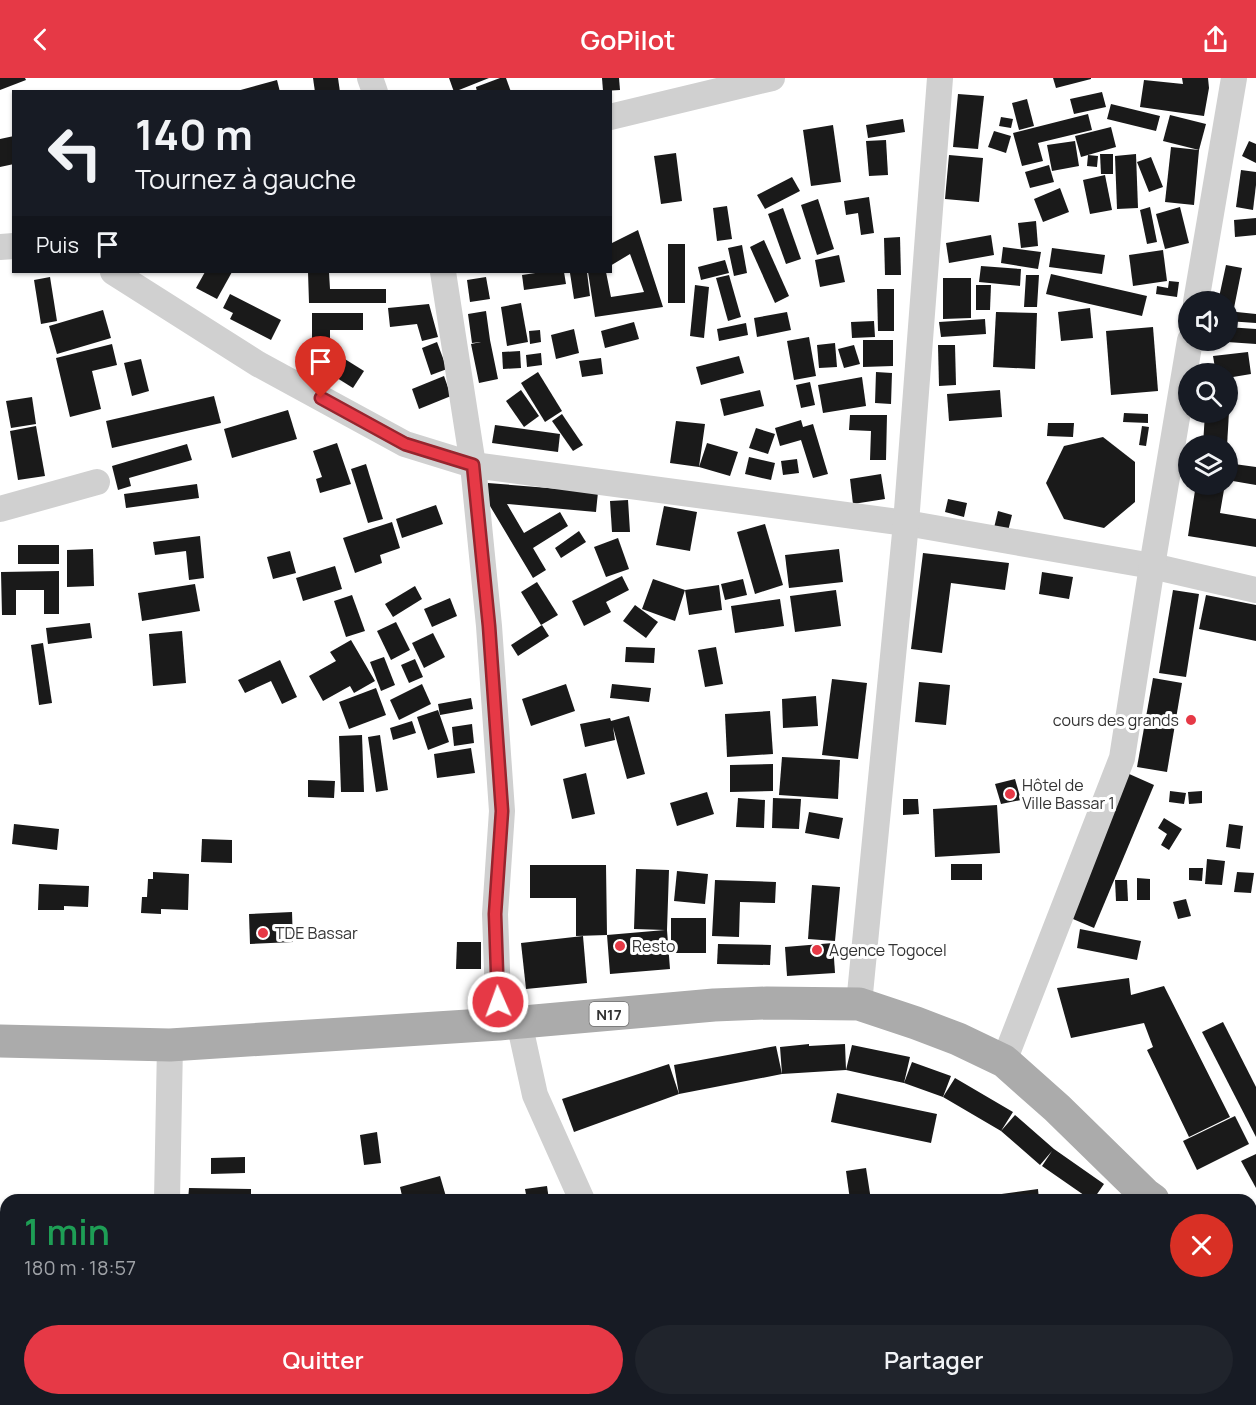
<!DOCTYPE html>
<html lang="fr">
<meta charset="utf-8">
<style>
:root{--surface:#171b24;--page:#20242c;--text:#f1f3f6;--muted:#9ea1a6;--accent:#e63946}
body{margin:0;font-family:Manrope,sans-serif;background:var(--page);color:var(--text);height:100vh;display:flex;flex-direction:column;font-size:22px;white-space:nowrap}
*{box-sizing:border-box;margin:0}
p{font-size:20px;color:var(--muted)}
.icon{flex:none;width:33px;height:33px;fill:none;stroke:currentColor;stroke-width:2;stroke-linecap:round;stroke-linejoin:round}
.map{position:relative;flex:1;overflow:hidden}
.side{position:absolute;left:0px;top:1116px;width:1257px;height:212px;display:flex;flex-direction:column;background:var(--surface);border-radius:18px 18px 0 0;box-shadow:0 2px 4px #0004}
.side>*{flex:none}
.guide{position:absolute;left:12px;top:12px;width:600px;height:183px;border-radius:0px;box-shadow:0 2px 4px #0004;background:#171b24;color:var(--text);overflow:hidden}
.buttons{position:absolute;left:1178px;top:213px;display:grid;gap:12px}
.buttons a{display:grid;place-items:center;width:60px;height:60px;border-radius:50%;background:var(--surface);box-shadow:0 2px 4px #0004;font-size:30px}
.pin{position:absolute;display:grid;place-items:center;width:51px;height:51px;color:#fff;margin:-62px -26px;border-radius:50% 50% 50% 0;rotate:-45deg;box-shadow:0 0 6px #0007}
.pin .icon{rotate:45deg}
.me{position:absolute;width:66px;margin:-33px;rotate:358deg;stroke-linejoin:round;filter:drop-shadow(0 0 4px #0008)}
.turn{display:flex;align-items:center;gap:21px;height:126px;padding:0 24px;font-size:27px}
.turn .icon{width:78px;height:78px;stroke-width:2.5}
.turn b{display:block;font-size:42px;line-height:51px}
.then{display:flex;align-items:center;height:57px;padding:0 24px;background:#0003;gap:12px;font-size:22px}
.round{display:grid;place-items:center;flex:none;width:63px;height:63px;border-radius:32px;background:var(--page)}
.summary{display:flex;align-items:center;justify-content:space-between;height:102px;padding:0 24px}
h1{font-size:36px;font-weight:600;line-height:45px;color:#1e9e55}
.primary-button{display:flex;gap:12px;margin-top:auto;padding:12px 24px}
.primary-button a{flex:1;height:69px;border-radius:36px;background:var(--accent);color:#fff;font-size:24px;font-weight:600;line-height:69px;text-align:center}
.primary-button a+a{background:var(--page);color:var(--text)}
header{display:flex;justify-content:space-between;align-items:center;height:78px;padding:0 24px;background:var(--accent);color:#fff;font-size:27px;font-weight:600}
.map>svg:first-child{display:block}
.building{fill:#1a1a1a}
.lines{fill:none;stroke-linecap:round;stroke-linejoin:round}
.minor{stroke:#d0d0d0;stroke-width:26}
.primary{stroke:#ababab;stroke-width:33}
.route-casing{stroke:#96252e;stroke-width:15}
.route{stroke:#e63946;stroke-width:10}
.poi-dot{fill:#e63946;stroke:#fff;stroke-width:2}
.labels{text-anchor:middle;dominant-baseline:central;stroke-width:6;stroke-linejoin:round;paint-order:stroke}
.shield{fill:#fff;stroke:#707070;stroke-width:1.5}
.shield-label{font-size:15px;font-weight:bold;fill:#333}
.poi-label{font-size:16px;fill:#333;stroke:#fff;text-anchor:start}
</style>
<header><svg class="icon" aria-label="back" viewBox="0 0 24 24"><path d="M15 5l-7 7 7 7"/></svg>GoPilot<svg class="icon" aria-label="share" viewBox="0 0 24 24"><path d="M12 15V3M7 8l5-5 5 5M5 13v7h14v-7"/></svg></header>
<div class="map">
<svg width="1256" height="1327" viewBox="0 0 1256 1327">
<rect width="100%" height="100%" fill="#fff"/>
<g class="building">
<polygon points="0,0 25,0 26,2 0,12"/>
<polygon points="313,0 338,0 340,14 315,14"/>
<polygon points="449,0 489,0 454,14"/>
<polygon points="500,0 506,0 511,14 477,14 476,9"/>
<polygon points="602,0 619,0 620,12 603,13"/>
<polygon points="1053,0 1091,0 1091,1 1056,10"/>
<polygon points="1182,0 1208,0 1209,10 1204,38 1140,29 1144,2 1183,6"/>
<polygon points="277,2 280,14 237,14 237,13"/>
<polygon points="1102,14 1106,29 1074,36 1070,21"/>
<polygon points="958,16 984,18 978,71 953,69"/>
<polygon points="1027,21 1034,48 1019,52 1012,25"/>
<polygon points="1111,26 1160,38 1156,53 1107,41"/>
<polygon points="1088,36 1092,52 1038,65 1043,83 1022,88 1013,55"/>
<polygon points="1170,37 1206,46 1199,72 1163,63"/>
<polygon points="1001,39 1013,41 1011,50 999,48"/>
<polygon points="903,41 905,54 868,60 866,47"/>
<polygon points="833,47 841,104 811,108 803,52"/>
<polygon points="1111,49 1116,69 1081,79 1075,58"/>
<polygon points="994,53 1011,58 1006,75 988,69"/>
<polygon points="14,58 14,86 0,89 0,61"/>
<polygon points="886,62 888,97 869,98 866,63"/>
<polygon points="1075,63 1079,88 1052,93 1047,67"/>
<polygon points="1249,63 1256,66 1256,85 1242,78"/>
<polygon points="1171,69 1199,72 1194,127 1165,124"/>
<polygon points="676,75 682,123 661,126 654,78"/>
<polygon points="1100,76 1113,76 1113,96 1101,96"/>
<polygon points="1136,76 1138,130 1117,131 1115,78"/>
<polygon points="949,77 983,80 979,124 945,121"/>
<polygon points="1088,77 1098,78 1097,89 1087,88"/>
<polygon points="1151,79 1163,109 1149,114 1137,84"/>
<polygon points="1049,87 1054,104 1030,110 1025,94"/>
<polygon points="1241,92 1256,94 1256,107 1253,132 1236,129"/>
<polygon points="1105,97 1112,132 1090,136 1083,102"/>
<polygon points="792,99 800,113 765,131 757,117"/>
<polygon points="1060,110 1069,134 1043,144 1034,121"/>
<polygon points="869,119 874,155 861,157 858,135 846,137 844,123"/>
<polygon points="818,121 834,171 817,177 801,127"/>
<polygon points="727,128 732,161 717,163 713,130"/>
<polygon points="1150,129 1157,164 1147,166 1140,132"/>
<polygon points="1180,129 1189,165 1165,171 1156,136"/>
<polygon points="783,130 801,181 786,186 768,136"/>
<polygon points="1256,140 1256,157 1235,159 1234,142"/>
<polygon points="1036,143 1038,168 1021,170 1018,145"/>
<polygon points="638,152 663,229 595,239 588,194 606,194 611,219 644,214 630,176 610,188 610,166"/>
<polygon points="991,157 994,177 949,185 946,165"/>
<polygon points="900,159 901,197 885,197 884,160"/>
<polygon points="764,162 789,218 775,225 750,169"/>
<rect x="668" y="166" width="17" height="59"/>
<polygon points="742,167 747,195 734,198 728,170"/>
<polygon points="1003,169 1041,174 1038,191 1001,185"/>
<polygon points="1052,170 1105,177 1102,196 1049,189"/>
<polygon points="1163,172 1167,203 1133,208 1129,177"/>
<polygon points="839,177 845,204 820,209 815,182"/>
<polygon points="725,182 729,195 701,202 698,189"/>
<polygon points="1226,187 1242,190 1234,230 1227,228 1227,224 1218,224"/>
<polygon points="981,188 1021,191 1020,208 979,204"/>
<polygon points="205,194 232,194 217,221 196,210"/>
<polygon points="308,194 329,194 330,211 386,211 386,225 309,225"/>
<polygon points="542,194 564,194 566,206 524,212 522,197"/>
<polygon points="577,194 587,194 590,218 574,221 570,195"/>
<polygon points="1051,196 1147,218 1142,238 1046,216"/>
<polygon points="729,197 741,239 728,243 716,200"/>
<polygon points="1026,197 1039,197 1037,229 1024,229"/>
<polygon points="50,199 57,243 41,246 34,202"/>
<polygon points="486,199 490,221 470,224 467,202"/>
<polygon points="943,200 971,200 971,240 943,241"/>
<polygon points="1169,203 1179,204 1177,219 1156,216 1157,208 1168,210"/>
<polygon points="695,207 709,209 704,260 690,258"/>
<polygon points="976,207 991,207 990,232 976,232"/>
<polygon points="877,211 894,211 894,253 878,253"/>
<polygon points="230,216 281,242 271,262 230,241 233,235 223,230"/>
<polygon points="521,225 528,264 507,268 501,229"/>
<polygon points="429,226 438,259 422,263 417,246 390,249 388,230"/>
<polygon points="1090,230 1093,260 1061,263 1058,234"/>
<polygon points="103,232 111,260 57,276 49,248"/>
<polygon points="486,233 490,262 498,301 479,305 471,266 481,264 472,265 468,236"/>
<polygon points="1227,233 1256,236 1256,245 1227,243"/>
<polygon points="787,234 791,252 757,259 754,240"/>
<polygon points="996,234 1037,235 1035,291 993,289"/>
<polygon points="312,235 363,235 363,252 330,252 330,266 312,267"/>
<polygon points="985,241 986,256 941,259 939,244"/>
<polygon points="874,243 875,259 852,260 851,244"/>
<polygon points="634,244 639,261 605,270 601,253"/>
<polygon points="746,245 748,257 719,263 717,251"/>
<polygon points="1153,249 1158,313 1111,317 1106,253"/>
<polygon points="1227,249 1256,251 1256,266 1227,264"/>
<polygon points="574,251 579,275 556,281 551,257"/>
<polygon points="540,252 541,264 530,266 529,253"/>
<polygon points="809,259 816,298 794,302 787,263"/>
<polygon points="863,262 893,262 893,288 863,289"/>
<polygon points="437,264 447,291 431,297 422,270"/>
<polygon points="835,265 837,289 819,290 817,267"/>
<polygon points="112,266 117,287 92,293 101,331 70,339 56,280"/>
<polygon points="854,267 860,286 844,290 838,271"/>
<polygon points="938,267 955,267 956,307 939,308"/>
<polygon points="324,268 364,293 353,310 313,285"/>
<polygon points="520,273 521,290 503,291 502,274"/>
<polygon points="1248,274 1251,296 1227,300 1227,296 1216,296 1213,278"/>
<polygon points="541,275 542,287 527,289 526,277"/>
<polygon points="739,278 744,295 701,307 696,289"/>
<polygon points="601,280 603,296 582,299 579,283"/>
<polygon points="141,281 149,313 132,318 124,285"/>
<polygon points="538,294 562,333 545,344 521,305"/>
<polygon points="876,294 892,295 891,326 875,325"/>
<polygon points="444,298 451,318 419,331 412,311"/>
<polygon points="862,299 866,328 823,335 818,307"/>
<polygon points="810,304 815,327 801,330 796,307"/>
<polygon points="521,312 539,338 524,349 506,323"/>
<polygon points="760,312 764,328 724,338 720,321"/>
<polygon points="1000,312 1002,339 949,343 947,316"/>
<polygon points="214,318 221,345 112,370 106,343"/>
<polygon points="32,319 36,346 11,350 6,323"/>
<polygon points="288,332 297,361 232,380 224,351"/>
<polygon points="1205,334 1229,334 1227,368 1203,368"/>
<polygon points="1124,335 1148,336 1148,345 1123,344"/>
<polygon points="562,336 583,367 573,373 552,343"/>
<polygon points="850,337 887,337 886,382 870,382 871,353 849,352"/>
<polygon points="801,342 803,349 813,346 828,396 813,400 801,362 780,368 775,350"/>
<polygon points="676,343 705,346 699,389 707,365 738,374 730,398 699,389 670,385"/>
<polygon points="1048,345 1074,345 1073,359 1047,358"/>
<polygon points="495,347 560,356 558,374 492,365"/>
<polygon points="36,348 45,398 18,402 10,353"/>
<polygon points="1142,348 1149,349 1146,368 1139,367"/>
<polygon points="756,350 775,356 768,376 749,370"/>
<polygon points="1103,359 1135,384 1135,424 1104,450 1064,441 1046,405 1064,368"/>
<polygon points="337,365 351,406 320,415 316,401 322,399 313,373"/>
<polygon points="187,366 192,382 129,400 131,408 118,412 112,388"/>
<polygon points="749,379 775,385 771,402 745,396"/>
<polygon points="797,381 799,395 783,397 781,383"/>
<polygon points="1227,385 1256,389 1256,407 1227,402"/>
<polygon points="366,386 383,441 368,445 351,391"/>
<polygon points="881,396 885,421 853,426 850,401"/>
<polygon points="488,405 598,414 596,434 507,426 524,455 560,434 568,448 533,470 546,492 533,500 487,423"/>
<polygon points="197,406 199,420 126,430 124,416"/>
<polygon points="1196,406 1225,406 1220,435 1256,441 1256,469 1188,458"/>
<polygon points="948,421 967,425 964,439 945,434"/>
<polygon points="628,422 630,454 612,454 610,423"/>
<polygon points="436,427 443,446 402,460 396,441"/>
<polygon points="664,428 697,434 690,473 656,467"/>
<polygon points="998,433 1012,437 1008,453 994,450"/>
<polygon points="392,444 400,470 380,477 382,485 355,495 343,460"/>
<polygon points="765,446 783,507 755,516 737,454"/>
<polygon points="579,453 586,464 561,480 555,470"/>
<polygon points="200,458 204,500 189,502 186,473 155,477 153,464"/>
<polygon points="618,460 629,491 606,499 594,469"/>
<rect x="18" y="467" width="41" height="19"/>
<polygon points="93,471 94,508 67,509 67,472"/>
<polygon points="839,471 843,504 789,510 785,477"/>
<polygon points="290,473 296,495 273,501 267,479"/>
<polygon points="923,475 1009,485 1005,512 951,505 942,575 911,571"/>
<polygon points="335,488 342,511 303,523 296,500"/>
<polygon points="59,493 59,536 44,536 44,512 16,512 16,537 2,537 1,494"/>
<polygon points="1042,494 1073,499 1069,521 1039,516"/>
<polygon points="622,498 629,512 606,524 611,534 584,548 572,523"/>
<polygon points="653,501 685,512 719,507 722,532 689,537 685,512 675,543 642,531"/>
<polygon points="743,501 747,517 725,522 721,506"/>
<polygon points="537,504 558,537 541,547 521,514"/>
<polygon points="195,506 200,533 142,543 138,515"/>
<polygon points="415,508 422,521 393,539 385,526"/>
<polygon points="836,512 841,548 795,554 790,518"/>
<polygon points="1173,512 1199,516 1186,599 1159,595"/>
<polygon points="352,517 365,553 346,559 334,523"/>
<polygon points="1206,517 1256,527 1256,563 1199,551"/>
<polygon points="450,520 457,538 432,549 424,531"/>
<polygon points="780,521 784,548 735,555 731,528"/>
<polygon points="635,527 658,544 646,560 623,543"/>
<polygon points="396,544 410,572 391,582 377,553"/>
<polygon points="90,545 92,560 48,566 46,550"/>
<polygon points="542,547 549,558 518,578 511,567"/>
<polygon points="182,553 186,605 153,608 149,556"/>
<polygon points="433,555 445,579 424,590 412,565"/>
<polygon points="351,562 375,603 354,615 350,608 323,623 309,598 336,583 330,574"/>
<polygon points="43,565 52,625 39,627 31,567"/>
<polygon points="626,569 655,570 654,585 625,584"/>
<polygon points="716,569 723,606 705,609 698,572"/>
<polygon points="384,579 395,607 381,613 370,584"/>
<polygon points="415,581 423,599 409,605 401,587"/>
<polygon points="280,582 297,619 282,626 271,603 245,615 238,602"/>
<polygon points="1153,600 1182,605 1167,694 1137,689"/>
<polygon points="832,601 867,605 858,681 822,677"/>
<polygon points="919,604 950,607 946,647 915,644"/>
<polygon points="422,606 431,626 399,642 390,622"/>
<polygon points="566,606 575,633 531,648 522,621"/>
<polygon points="612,606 651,610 649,624 610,620"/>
<polygon points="376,610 386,637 349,651 339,624"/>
<polygon points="816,618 818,648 783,650 782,621"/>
<polygon points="471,620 473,631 440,637 438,626"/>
<polygon points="438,632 449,664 428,672 417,639"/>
<polygon points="770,633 773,676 727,679 725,636"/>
<polygon points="629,638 645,696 627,701 613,649 615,662 585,669 580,646 610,640 611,643"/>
<polygon points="412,643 416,655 393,662 390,650"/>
<polygon points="472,646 474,665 454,668 452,649"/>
<polygon points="362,657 364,714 341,714 339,658"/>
<polygon points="380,657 388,712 376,714 368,659"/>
<polygon points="471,670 475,695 437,700 434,676"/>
<polygon points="782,679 840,682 838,721 779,717"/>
<polygon points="773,686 773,713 730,714 730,687"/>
<polygon points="586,695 595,736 572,741 563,701"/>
<polygon points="1127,695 1154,707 1094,850 1066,838"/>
<polygon points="1015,701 1021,722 1001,726 995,706"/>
<polygon points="308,702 335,703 334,720 308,719"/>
<polygon points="1170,713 1186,715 1184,726 1169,724"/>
<polygon points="1202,713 1202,725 1189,726 1188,714"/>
<polygon points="707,714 714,736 677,748 670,725"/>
<polygon points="738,720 765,722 764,750 736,749"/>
<polygon points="773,720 801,721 799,751 772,750"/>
<polygon points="903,721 918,721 919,736 903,737"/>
<polygon points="997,727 1000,775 935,779 933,731"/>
<polygon points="809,734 843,740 839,761 805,755"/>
<polygon points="1164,740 1182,751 1169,772 1161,767 1167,756 1158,750"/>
<polygon points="14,746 59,751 57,772 12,766"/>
<polygon points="1229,746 1243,748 1240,771 1226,769"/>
<polygon points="202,761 232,762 232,785 201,784"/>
<polygon points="1207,781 1225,783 1222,807 1205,806"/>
<rect x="951" y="786" width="31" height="16"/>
<polygon points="530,787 606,787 607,857 665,852 634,851 636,791 669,792 667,852 670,891 610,896 607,857 576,858 576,820 530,820"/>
<polygon points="1189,790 1203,790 1202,803 1189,802"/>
<polygon points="677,793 708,796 705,826 674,823"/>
<polygon points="153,794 189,796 188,832 161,831 161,836 141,835 142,819 147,819 148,801 153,801"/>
<polygon points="1237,794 1254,795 1251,815 1234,814"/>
<polygon points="1137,800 1150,801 1150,822 1137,822"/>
<polygon points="715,802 776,804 775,825 740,824 739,859 712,858"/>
<polygon points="1115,802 1127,802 1128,823 1116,823"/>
<polygon points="39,806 89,808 88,829 64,828 64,832 38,832"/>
<polygon points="812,807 840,809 835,863 808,861"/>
<polygon points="1186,821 1191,838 1178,841 1173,824"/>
<polygon points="292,834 293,864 250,866 249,836"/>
<rect x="671" y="840" width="35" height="35"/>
<polygon points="1080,851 1141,863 1137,882 1077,870"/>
<polygon points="583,858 587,905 526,911 521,865"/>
<polygon points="457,864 481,864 481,891 456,891"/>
<polygon points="833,865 835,895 787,898 785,869"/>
<polygon points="718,866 771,867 770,887 717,886"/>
<polygon points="1129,900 1131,917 1164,908 1230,1039 1189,1059 1147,972 1153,969 1144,945 1071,960 1057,910"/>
<polygon points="1223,944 1256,1009 1256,1059 1202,954"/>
<polygon points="809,966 809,968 845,966 846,992 782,996 780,969"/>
<polygon points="852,967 910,979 904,1005 912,984 951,998 943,1019 904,1005 846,992"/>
<polygon points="776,968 782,996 679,1016 674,987"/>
<polygon points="669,986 679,1016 574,1054 562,1021"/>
<polygon points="955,1000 1013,1034 1001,1053 1015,1037 1054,1071 1104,1106 1093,1122 1091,1122 1042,1088 1052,1073 1040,1087 1001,1053 943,1019"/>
<polygon points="837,1015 937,1036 931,1065 831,1044"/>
<polygon points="1235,1038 1249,1066 1197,1092 1183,1063"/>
<polygon points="377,1054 381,1085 364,1087 360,1057"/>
<polygon points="1256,1076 1256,1110 1241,1083"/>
<polygon points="245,1079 245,1095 211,1096 211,1080"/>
<polygon points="866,1090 871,1122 850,1122 846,1093"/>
<polygon points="440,1098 447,1122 403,1122 400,1109"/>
<polygon points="547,1108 549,1122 527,1122 525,1111"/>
<polygon points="189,1110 251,1111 251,1122 188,1122"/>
<polygon points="1038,1111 1039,1122 965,1122 965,1121"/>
<rect x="0" y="1188" width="6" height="28"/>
<polygon points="235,1322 266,1322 265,1327 234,1327"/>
<polygon points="490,1322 515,1322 517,1327 486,1327 484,1323"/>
<polygon points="539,1322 572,1322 574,1327 541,1327"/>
<polygon points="1148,1322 1209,1322 1211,1327 1151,1327"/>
</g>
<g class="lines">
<g class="minor">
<polyline points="370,0 375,14"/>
<polyline points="610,39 772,0"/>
<polyline points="0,169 14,168"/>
<polyline points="113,194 258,286 405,366 473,387 906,445 1152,488 1256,512"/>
<polyline points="443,194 473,387 489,548 502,733 495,836 499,946"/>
<polyline points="1196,224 1234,0"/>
<polyline points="0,431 97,404"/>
<polyline points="859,926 906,445 940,0"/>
<polyline points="519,944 535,1017 582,1122"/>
<polyline points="1004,983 1122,680 1152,488 1190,262"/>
<polyline points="167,1122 170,967"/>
<polyline points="672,1322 674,1327"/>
<polyline points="152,1327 153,1322"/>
</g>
<g class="primary">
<polyline points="0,963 170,967 499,946 714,927 767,925 859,926 916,945 958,961 1004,983 1057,1030 1146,1117 1153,1122"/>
<polyline points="1251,1168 1256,1171"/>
</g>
</g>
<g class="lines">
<defs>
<polyline id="route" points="321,320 405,366 473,387 489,548 502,733 495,836 498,924"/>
</defs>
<use href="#route" class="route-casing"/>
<use href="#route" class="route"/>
</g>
<g class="poi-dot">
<circle cx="1191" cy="642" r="6"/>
<circle cx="1010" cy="716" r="6"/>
<circle cx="263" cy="855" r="6"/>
<circle cx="620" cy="868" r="6"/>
<circle cx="817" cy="872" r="6"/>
</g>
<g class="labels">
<rect class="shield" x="589.5" y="924" width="39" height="24" rx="4.5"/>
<g class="shield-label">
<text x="609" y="936">N17</text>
</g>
<g class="poi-label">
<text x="1179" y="642" text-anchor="end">cours des grands</text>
<text x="1022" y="707">Hôtel de<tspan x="1022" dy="18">Ville Bassar 1</tspan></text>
<text x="275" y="855">TDE Bassar</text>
<text x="632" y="868">Resto</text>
<text x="829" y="872">Agence Togocel</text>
</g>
</g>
</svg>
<div class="buttons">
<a><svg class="icon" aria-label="sound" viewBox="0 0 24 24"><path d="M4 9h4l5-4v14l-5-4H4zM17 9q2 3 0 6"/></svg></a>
<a><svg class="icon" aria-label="search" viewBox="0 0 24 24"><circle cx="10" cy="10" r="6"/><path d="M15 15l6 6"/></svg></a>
<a><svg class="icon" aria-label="layers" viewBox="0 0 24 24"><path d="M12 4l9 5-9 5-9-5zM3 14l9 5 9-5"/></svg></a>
</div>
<div class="pin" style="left:321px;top:320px;background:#d93025"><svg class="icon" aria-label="arrive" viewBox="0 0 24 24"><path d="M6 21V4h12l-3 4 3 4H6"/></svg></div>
<svg class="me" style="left:498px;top:924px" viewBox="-20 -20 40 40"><circle r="17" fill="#e63946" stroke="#fff" stroke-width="3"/><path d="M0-11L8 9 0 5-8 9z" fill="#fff"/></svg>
<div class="guide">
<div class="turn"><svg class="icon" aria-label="left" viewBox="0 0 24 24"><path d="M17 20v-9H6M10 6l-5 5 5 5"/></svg><div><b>140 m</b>Tournez à gauche</div></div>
<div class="then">Puis<svg class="icon" aria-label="arrive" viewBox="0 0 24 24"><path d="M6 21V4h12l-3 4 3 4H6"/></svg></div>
</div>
<section class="side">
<div class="summary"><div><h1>1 min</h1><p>180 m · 18:57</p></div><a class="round" style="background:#d93025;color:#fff"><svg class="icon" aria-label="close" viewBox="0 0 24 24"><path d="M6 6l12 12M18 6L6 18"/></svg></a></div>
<div class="primary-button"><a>Quitter</a><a>Partager</a></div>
</section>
</div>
